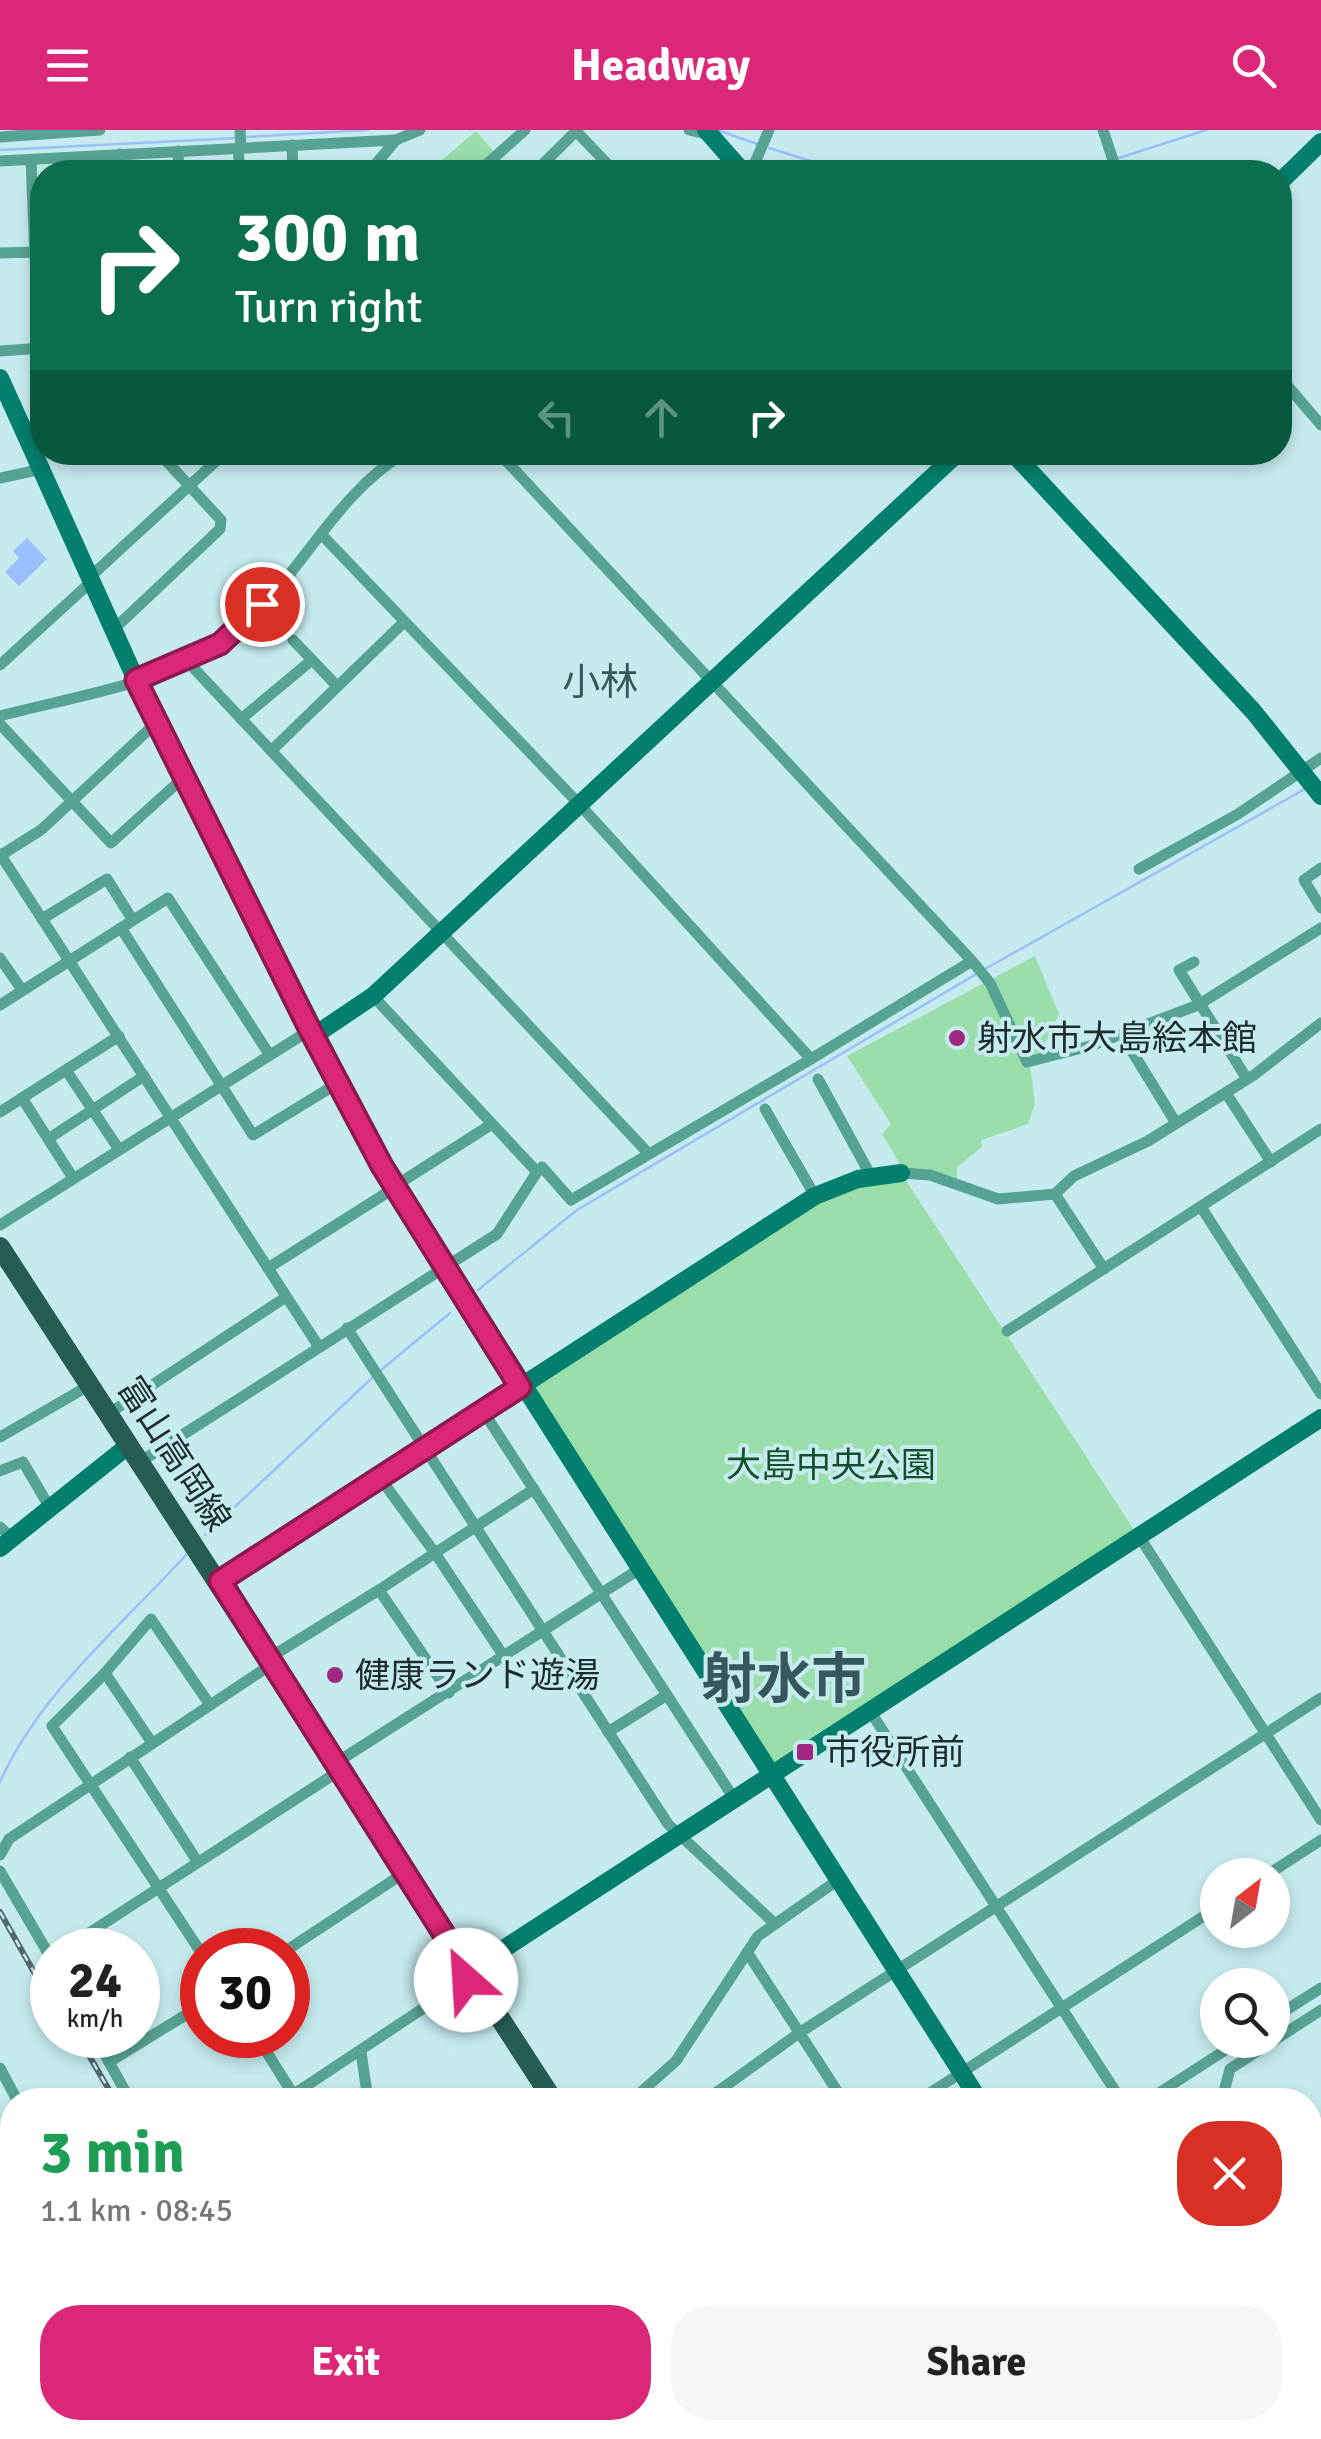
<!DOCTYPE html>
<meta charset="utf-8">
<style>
:root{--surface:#fff;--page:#f6f6f6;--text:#222;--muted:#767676;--accent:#db2777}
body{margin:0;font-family:Signika,"Noto Sans JP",sans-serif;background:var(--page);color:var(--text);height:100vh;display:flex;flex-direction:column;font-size:38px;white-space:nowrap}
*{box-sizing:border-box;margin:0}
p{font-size:32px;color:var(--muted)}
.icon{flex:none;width:55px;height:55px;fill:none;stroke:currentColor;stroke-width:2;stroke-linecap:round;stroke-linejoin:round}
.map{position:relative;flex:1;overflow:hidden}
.drawer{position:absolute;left:0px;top:1958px;width:1322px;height:352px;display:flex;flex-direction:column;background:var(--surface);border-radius:40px 40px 0 0;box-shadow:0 5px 15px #0003}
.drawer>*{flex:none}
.hud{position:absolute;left:30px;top:30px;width:1262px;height:305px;border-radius:40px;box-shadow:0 5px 15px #0003;background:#0b6e4f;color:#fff;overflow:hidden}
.needle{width:65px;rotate:31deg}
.fabs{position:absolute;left:1200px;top:1728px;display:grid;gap:20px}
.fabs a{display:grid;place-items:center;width:90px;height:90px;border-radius:50%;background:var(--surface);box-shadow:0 5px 15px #0003;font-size:50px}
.speed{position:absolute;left:30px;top:1798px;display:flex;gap:20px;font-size:50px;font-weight:700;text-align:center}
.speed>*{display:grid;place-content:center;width:130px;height:130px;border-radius:50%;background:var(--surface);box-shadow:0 5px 15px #0003;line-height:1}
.speed small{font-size:25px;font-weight:400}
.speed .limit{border:15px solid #d22;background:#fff;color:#111}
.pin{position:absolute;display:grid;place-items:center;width:85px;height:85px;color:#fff;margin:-42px;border:5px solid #fff;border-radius:50%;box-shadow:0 2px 10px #0007}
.me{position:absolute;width:110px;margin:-55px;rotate:334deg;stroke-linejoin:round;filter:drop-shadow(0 0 8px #0008)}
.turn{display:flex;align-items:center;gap:35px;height:210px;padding:0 40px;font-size:45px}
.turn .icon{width:130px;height:130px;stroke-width:2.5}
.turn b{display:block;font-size:70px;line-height:85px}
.lanes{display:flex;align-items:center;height:95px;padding:0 40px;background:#0003;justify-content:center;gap:50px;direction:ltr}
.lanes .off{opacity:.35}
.round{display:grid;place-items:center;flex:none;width:105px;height:105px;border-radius:40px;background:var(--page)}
.summary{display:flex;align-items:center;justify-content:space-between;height:170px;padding:0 40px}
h1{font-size:60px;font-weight:800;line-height:75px;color:#1e9e55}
.cta{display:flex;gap:20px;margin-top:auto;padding:20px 40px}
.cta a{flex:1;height:115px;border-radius:40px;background:var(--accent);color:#fff;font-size:40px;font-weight:800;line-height:115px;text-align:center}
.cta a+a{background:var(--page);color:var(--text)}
header{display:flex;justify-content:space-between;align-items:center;height:130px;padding:0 40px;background:var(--accent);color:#fff;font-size:45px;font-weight:800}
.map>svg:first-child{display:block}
.green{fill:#9da}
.water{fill:#9abffb}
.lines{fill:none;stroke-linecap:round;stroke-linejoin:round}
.stream{stroke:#9abffb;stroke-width:2.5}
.street{stroke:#57a393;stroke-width:11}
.secondary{stroke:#047f6d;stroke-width:18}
.primary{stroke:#265d52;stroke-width:20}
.rail-casing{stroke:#52686a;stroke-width:6}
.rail{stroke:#c6ebef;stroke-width:2.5;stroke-dasharray:8;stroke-linecap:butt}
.route-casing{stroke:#8e194d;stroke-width:25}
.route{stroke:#db2777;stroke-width:18}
.poi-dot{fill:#a02880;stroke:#c6ebef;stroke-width:4}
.labels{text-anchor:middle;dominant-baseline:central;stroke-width:8;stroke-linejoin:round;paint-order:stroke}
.poi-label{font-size:35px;fill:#1d2c2d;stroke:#c6ebef;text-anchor:start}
.street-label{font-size:35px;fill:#1d2c2d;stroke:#c6ebef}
.park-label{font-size:35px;fill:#14502a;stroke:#c6ebef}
.neighbourhood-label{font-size:38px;fill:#36575b;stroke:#c6ebef}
.town-label{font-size:55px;font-weight:bold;fill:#36575b;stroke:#c6ebef}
</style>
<header><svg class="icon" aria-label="menu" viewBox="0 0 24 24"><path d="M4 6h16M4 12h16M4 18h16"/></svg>Headway<svg class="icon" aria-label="search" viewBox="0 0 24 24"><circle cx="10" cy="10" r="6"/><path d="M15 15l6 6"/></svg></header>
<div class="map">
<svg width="1321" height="2309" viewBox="0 0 1321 2309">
<rect width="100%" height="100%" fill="#c6ebef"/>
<g class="green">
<polygon points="476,1 494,22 470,42 443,42 436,35"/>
<polygon points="1035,826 1059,884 1046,912 1050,922 1029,927 1035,974 1028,994 981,1010 982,1017 957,1037 957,1049 903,1039 882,1004 891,994 847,926"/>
<polygon points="901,1043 1138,1406 770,1643 522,1257 833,1057"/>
</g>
<polygon class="water" points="27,408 47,429 19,456 5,442 19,428 13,421"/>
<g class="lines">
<g class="stream">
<polyline points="717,0 757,14"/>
<polyline points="1320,0 1321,0"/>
<polyline points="246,7 368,0"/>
<polyline points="769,18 846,42"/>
<polyline points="0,20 238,8"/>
<polyline points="1119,28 1206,0"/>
<polyline points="1075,42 1106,32"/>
<polyline points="985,839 1305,659"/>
<polyline points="478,1160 577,1080 978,843"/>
<polyline points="381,1240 450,1183"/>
<polyline points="205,1405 372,1248"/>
<path d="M0,1652C39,1564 122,1495 186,1425"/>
<polyline points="275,1970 286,1963"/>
</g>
<g class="street">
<polyline points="240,0 241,17"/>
<polyline points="575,0 615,42"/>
<polyline points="689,0 710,5"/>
<polyline points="1103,0 1117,42"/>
<polyline points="0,7 100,0"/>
<polyline points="396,10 420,0"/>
<polyline points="292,15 293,42"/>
<polyline points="238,17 240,42"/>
<polyline points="178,21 179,42"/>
<polyline points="120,24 121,42"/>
<polyline points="31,30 42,295"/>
<polyline points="0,31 396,10 369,42"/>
<polyline points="478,42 525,0"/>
<polyline points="535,42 576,1"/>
<polyline points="751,42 769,0"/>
<polyline points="0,123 38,122"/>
<polyline points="0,221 42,218"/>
<polyline points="1280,247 1321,295"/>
<polyline points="498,322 972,831 990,853 1027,932 1090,916 1198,875 1321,798"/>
<polyline points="575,322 577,325"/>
<polyline points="0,348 42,339"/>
<polyline points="323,406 581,676 811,929 571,1070 542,1037"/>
<polyline points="90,447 226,322"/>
<polyline points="113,500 220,399 221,390 158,322"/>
<polyline points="293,510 337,556"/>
<polyline points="187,531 648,1023"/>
<polyline points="0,535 92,451"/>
<path d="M0,586C67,568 162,554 219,515C293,464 328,368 406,322"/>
<polyline points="241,589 312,530"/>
<polyline points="0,594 111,713 184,647"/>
<polyline points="271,621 404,492"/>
<polyline points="0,724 319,1217"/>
<polyline points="1,725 41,700 157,592"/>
<polyline points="1321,738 1304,750 1321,778"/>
<polyline points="1139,739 1238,684 1321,628"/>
<polyline points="42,789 107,749 132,789"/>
<polyline points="121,798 253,1005 338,953"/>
<polyline points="0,828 22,860"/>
<polyline points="1194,832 1179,840 1247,949"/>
<polyline points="0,875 168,768 269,924"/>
<polyline points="1122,905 1176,993"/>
<polyline points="811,929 972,831"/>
<polyline points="66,940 118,1018"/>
<polyline points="818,949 871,1046"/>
<polyline points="1226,963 1271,1032"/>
<polyline points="22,968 73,1048"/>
<polyline points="765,979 815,1066"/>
<polyline points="0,982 119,906"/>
<polyline points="48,1009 144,946"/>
<polyline points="901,1043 930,1045 998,1069 1055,1064 1074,1046 1148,1011 1254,945 1321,893"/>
<polyline points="395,1056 492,994"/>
<polyline points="1055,1064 1104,1139"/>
<polyline points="1201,1077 1321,1264"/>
<polyline points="0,1095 310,900"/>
<polyline points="268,1138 396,1057"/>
<polyline points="347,1198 668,1694 773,1792"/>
<polyline points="1007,1201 1321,999"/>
<polyline points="483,1281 667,1565 608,1602"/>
<polyline points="108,1284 286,1167"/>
<polyline points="0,1307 90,1255"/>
<polyline points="140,1332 497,1104 537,1042 373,866"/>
<polyline points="0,1341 23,1332 50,1378"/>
<polyline points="380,1348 435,1423 379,1460 449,1563"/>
<polyline points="0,1397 12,1408"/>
<polyline points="1139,1406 1321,1690"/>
<polyline points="219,1451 520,1257"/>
<polyline points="503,1525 435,1423 534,1359"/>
<polyline points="269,1528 379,1460"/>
<polyline points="105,1543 151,1489 210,1575"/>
<polyline points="667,1565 733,1667"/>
<polyline points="870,1581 1121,1970"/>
<polyline points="152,1613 105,1543 52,1596 202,1824"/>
<polyline points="130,1627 197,1731"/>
<polyline points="334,1634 638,1440"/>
<polyline points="0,1725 9,1709 272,1534"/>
<polyline points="0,1741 52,1830"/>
<polyline points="1267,1745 1321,1710"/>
<polyline points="63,1820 339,1641"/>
<polyline points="287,1820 404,1743"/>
<polyline points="747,1822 843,1970"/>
<polyline points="1272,1889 1321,1858"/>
<polyline points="94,1905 130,1970"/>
<polyline points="256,1905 296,1969"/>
<polyline points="361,1922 368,1970"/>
<polyline points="109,1932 202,1875"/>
<polyline points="0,1938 17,1970"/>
<polyline points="294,1964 466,1850 468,1842"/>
<polyline points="529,1970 544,1956"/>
<polyline points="632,1970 676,1931 758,1806 838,1750"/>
<polyline points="706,1970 799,1903 1321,1568"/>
<polyline points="919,1970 1218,1777"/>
<polyline points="1148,1970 1241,1910"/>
<polyline points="1230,1970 1224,1962 1230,1939 1321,1880"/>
<polyline points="1310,2094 1321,2109"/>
<polyline points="1310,2271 1321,2259"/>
<polyline points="0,2277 12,2270"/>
<polyline points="36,2298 42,2309"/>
<polyline points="201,2298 207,2309"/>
<polyline points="470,2298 477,2309"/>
<polyline points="659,2298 666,2309"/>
<polyline points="1051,2298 1058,2309"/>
<polyline points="266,2309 282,2298"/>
<polyline points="487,2309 507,2298"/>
<polyline points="633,2309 650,2298"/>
<polyline points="1285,2309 1293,2298"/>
</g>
<g class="secondary">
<polyline points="706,0 743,42"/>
<polyline points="1280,52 1321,12"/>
<polyline points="0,248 136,550 383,1035 979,1970"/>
<polyline points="1012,322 1253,581 1321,666"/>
<polyline points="310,900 321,901 373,866 959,322"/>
<polyline points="520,1257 815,1066 858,1049 901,1043"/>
<polyline points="0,1418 129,1315"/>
<polyline points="468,1842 1321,1288"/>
<polyline points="1190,2298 1198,2309"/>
</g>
<g class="primary">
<polyline points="0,1117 553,1970"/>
<polyline points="768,2298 776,2309"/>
</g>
<defs>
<g id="rail">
<polyline points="0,1782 52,1874"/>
<polyline points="77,1905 115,1970"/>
<polyline points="305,2298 313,2309"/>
</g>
</defs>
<use href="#rail" class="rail-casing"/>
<use href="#rail" class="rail"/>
</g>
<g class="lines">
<defs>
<polyline id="route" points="262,474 220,514 136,550 310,900 382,1036 520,1257 220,1451 468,1842 466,1850"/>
</defs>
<use href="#route" class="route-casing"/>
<use href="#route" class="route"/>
</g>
<g class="poi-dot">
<circle cx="957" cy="908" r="10"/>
<circle cx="335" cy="1545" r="10"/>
<rect x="795" y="1612" width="20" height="20" rx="5"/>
</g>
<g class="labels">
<g class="poi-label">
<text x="977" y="908">射水市大島絵本館</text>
<text x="355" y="1545">健康ランド遊湯</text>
<text x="825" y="1622">市役所前</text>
</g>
<g class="street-label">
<text transform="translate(174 1324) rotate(57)">富山高岡線</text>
</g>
<g class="park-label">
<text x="831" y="1335">大島中央公園</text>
</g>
<g class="neighbourhood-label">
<text x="600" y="552">小林</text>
</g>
<g class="town-label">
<text x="784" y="1550">射水市</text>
</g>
</g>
</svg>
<div class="fabs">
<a><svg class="needle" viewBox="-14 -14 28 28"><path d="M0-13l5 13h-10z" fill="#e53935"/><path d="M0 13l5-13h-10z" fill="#767676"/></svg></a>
<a><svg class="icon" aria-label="search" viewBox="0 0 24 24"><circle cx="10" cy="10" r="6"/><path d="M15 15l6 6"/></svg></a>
</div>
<div class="speed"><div>24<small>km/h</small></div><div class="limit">30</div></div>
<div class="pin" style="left:262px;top:474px;background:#d93025"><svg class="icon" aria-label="arrive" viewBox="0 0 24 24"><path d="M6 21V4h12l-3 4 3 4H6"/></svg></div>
<svg class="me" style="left:466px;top:1850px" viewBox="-20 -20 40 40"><circle r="19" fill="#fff"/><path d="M0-13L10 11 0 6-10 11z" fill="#db2777"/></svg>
<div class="hud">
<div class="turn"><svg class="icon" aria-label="right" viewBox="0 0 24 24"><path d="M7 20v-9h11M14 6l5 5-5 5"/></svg><div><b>300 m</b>Turn right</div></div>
<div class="lanes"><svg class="icon off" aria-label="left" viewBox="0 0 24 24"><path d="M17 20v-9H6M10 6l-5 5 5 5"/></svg><svg class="icon off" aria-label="ahead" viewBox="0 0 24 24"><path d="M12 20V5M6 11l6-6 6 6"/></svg><svg class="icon" aria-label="right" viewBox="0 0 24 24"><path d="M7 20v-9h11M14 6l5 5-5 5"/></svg></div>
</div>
<section class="drawer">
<div class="summary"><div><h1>3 min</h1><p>1.1 km · 08:45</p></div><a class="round" style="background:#d93025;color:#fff"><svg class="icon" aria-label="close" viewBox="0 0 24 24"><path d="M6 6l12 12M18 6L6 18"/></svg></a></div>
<div class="cta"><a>Exit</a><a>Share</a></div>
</section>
</div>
